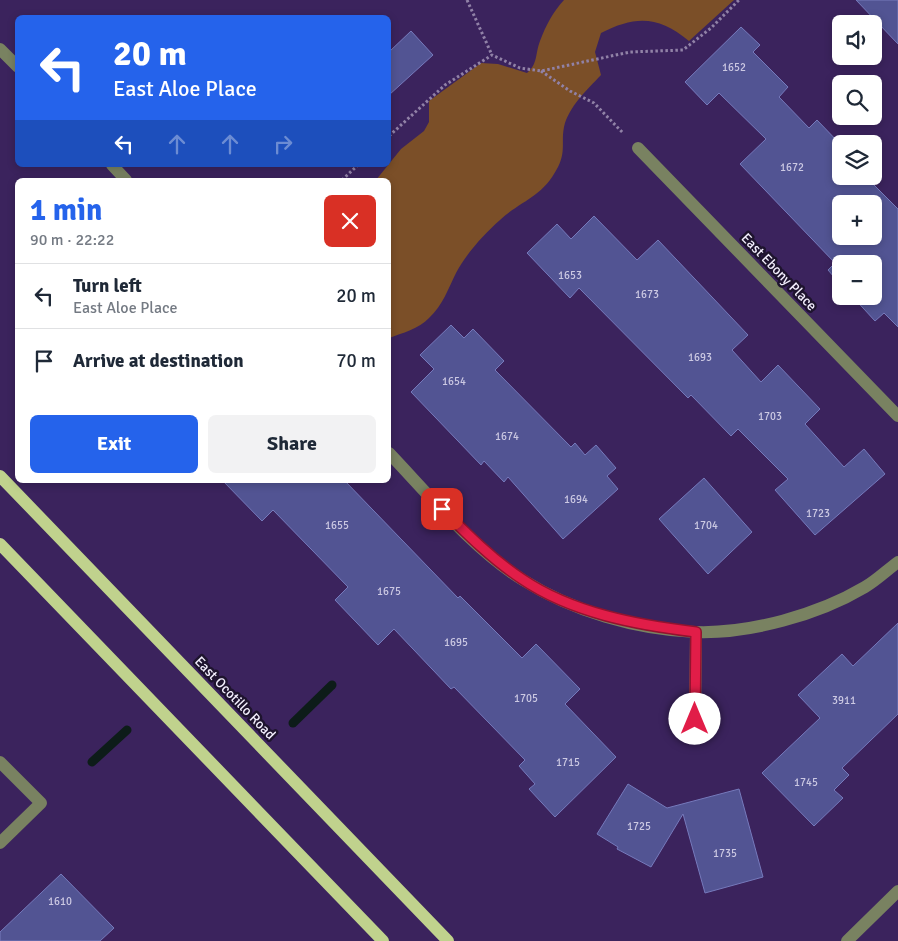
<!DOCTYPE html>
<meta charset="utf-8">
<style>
:root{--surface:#fff;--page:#f2f2f3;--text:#1f2937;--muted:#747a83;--line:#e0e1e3;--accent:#2563eb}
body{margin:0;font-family:Signika,sans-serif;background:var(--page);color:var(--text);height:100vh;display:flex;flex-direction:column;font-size:19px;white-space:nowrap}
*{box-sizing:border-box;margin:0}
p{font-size:16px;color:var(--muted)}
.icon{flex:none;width:28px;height:28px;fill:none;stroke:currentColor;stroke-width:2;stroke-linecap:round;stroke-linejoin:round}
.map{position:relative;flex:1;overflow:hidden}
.side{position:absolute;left:15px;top:178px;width:376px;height:305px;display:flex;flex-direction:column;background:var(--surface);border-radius:8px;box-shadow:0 2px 8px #0003}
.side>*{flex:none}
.guide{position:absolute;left:15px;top:15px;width:376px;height:152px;border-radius:8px;box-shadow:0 2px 8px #0003;background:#2563eb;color:#fff;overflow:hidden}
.fabs{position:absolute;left:832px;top:15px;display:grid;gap:10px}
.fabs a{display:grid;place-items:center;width:50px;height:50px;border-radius:8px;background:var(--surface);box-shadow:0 2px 8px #0003;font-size:25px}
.pin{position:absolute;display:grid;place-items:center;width:42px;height:42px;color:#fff;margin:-21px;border-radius:10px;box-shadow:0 2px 8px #0006}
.me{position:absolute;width:55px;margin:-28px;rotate:0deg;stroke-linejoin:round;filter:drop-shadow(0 0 4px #0008)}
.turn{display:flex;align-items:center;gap:18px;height:105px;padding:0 15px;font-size:22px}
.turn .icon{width:65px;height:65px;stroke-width:2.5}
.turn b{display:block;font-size:35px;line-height:42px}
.lanes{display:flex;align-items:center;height:48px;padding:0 15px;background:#0003;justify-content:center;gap:25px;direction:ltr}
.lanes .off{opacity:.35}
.round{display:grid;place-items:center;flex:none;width:52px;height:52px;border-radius:8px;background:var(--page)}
.summary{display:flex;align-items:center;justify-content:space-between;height:85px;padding:0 15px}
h1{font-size:30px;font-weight:700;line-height:38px;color:var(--accent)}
.cta{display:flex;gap:10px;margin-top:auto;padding:10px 15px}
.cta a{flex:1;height:58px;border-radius:8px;background:var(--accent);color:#fff;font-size:20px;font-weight:700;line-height:58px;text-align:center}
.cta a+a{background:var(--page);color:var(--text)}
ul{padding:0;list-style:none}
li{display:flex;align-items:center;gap:15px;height:65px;padding:0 15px;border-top:1px solid var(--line)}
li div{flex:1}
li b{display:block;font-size:19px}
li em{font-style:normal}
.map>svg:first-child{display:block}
.green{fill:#7b4f28}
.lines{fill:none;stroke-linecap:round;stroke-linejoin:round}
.stream{stroke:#0d1c19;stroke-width:9}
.building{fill:#525493;stroke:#767abc;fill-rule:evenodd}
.path{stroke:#9182a7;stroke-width:3;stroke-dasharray:2.5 2.5;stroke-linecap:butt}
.minor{stroke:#798261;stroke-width:12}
.major{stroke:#c0d28d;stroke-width:12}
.route-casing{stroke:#92132f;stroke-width:12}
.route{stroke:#e11d48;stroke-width:9}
.labels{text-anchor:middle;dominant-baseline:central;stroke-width:5;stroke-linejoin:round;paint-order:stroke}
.number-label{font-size:11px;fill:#ccc9e3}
.street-label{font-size:14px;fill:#f4f0fe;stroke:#1e142e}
</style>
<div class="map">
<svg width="898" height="941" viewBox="0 0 898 941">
<rect width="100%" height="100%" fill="#3b235d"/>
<path class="green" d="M564,0H734L689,41C659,16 636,15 601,33L595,52L601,75C587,90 569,106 564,127C561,142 566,151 558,167C542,198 523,199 500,220C484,234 466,254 456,273C448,289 443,305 429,318C419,329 402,333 389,338V180H376L401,149L424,131L429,122V101L481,63L498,64L527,73C538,64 535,54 540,41C546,25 553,12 564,0Z"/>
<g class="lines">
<g class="stream">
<polyline points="293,723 332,685"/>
<polyline points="92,762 127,730"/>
</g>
</g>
<g class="building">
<polygon points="856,0 898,0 898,44"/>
<path d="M741,27L760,45L753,52L788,87L779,97L809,128L817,120L841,145V176H865L898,209V327L884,313L875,321L852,296H874V264H841V285L828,270L835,263L740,164L766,139L719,93L707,105L685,82ZM841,204H874V236H841Z"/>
<polygon points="411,31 433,55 389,95 389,52"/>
<polygon points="594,216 637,260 658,240 748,335 732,350 761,382 778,365 820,409 805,424 844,467 864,449 885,474 815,535 775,490 788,479 738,429 731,436 691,395 688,398 579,288 570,298 527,253 557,224 571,239"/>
<polygon points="451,325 464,338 473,329 504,361 495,370 571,447 575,443 585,455 596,445 616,468 607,476 618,489 563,539 508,477 504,482 484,461 481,465 411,392 434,369 420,355"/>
<polygon points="704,478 752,532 708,574 659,519"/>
<polygon points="222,480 344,480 458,598 460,596 522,658 536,644 580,689 565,704 616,757 555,817 529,789 535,784 519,766 525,760 454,687 451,689 394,629 378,645 335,600 348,587 273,510 262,521"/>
<polygon points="898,623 898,714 842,768 849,775 834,790 843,798 814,826 762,773 820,718 798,695 842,654 853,666"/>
<polygon points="628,784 667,808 739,789 763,877 705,893 683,814 651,867 617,849 618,847 597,834"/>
<polygon points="61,874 114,928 100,941 0,941 0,932"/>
</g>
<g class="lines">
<g class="path">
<polyline points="467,0 492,55"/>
<polyline points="541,71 570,91 594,103 623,133"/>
<polyline points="389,136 445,85 492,55 520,68 541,71 630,52 683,50 711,28 739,0"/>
<polyline points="342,180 358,165"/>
</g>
<g class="minor">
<polyline points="0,49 18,67"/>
<polyline points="638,148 898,416"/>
<polyline points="112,165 126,180"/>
<path d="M389,453C429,495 474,550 523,580C572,611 637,630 695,632C749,634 818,615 865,587C877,580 887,570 898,562"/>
<polyline points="695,719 696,632"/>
<polyline points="0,762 41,803 0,843"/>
<polyline points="847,941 898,891"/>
</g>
<g class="major">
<polyline points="0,476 448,941"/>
<polyline points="0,544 383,941"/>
</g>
</g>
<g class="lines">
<defs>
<path id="route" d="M442,509C467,534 493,560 522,579C572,613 637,625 696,632L695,719"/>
</defs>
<use href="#route" class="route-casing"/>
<use href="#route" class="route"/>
</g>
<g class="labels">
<g class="number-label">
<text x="734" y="67">1652</text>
<text x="792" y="167">1672</text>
<text x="570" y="275">1653</text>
<text x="647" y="294">1673</text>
<text x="700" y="357">1693</text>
<text x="454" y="381">1654</text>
<text x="770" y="416">1703</text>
<text x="507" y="436">1674</text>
<text x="576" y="499">1694</text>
<text x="818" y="513">1723</text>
<text x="337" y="525">1655</text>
<text x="706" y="525">1704</text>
<text x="389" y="591">1675</text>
<text x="456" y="642">1695</text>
<text x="526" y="698">1705</text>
<text x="844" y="700">3911</text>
<text x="568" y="762">1715</text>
<text x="806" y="782">1745</text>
<text x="639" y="826">1725</text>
<text x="725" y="853">1735</text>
<text x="60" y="901">1610</text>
</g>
<g class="street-label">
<text transform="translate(779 272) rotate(46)">East Ebony Place</text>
<text transform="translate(235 698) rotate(46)">East Ocotillo Road</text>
</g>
</g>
</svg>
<div class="fabs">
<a><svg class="icon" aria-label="sound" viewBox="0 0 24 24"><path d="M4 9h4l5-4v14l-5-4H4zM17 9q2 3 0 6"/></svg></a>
<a><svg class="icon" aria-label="search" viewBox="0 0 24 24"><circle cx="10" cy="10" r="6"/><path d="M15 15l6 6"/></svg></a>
<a><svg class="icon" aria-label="layers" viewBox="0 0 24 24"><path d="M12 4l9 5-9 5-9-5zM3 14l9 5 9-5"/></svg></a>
<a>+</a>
<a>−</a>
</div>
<div class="pin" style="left:442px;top:509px;background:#d93025"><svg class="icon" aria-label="arrive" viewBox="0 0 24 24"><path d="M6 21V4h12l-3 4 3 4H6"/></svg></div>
<svg class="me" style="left:695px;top:719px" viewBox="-20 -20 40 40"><circle r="19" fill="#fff"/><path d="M0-13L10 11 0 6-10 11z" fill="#e11d48"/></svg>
<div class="guide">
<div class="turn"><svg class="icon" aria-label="left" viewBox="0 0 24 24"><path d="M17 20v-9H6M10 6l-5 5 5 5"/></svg><div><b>20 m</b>East Aloe Place</div></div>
<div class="lanes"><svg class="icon" aria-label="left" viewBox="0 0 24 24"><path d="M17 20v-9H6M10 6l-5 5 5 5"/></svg><svg class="icon off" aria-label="ahead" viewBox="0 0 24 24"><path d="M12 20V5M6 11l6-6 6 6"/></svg><svg class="icon off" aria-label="ahead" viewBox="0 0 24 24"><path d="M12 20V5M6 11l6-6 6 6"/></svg><svg class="icon off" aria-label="right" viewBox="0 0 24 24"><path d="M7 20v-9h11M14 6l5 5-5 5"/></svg></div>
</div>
<section class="side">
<div class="summary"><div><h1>1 min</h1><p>90 m · 22:22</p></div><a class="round" style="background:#d93025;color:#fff"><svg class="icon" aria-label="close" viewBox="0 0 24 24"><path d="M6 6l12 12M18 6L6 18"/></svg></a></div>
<ul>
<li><svg class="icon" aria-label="left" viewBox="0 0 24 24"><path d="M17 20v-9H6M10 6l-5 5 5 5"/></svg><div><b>Turn left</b><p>East Aloe Place</p></div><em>20 m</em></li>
<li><svg class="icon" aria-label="arrive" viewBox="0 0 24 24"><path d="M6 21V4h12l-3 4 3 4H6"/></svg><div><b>Arrive at destination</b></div><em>70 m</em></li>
</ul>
<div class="cta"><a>Exit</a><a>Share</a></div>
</section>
</div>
